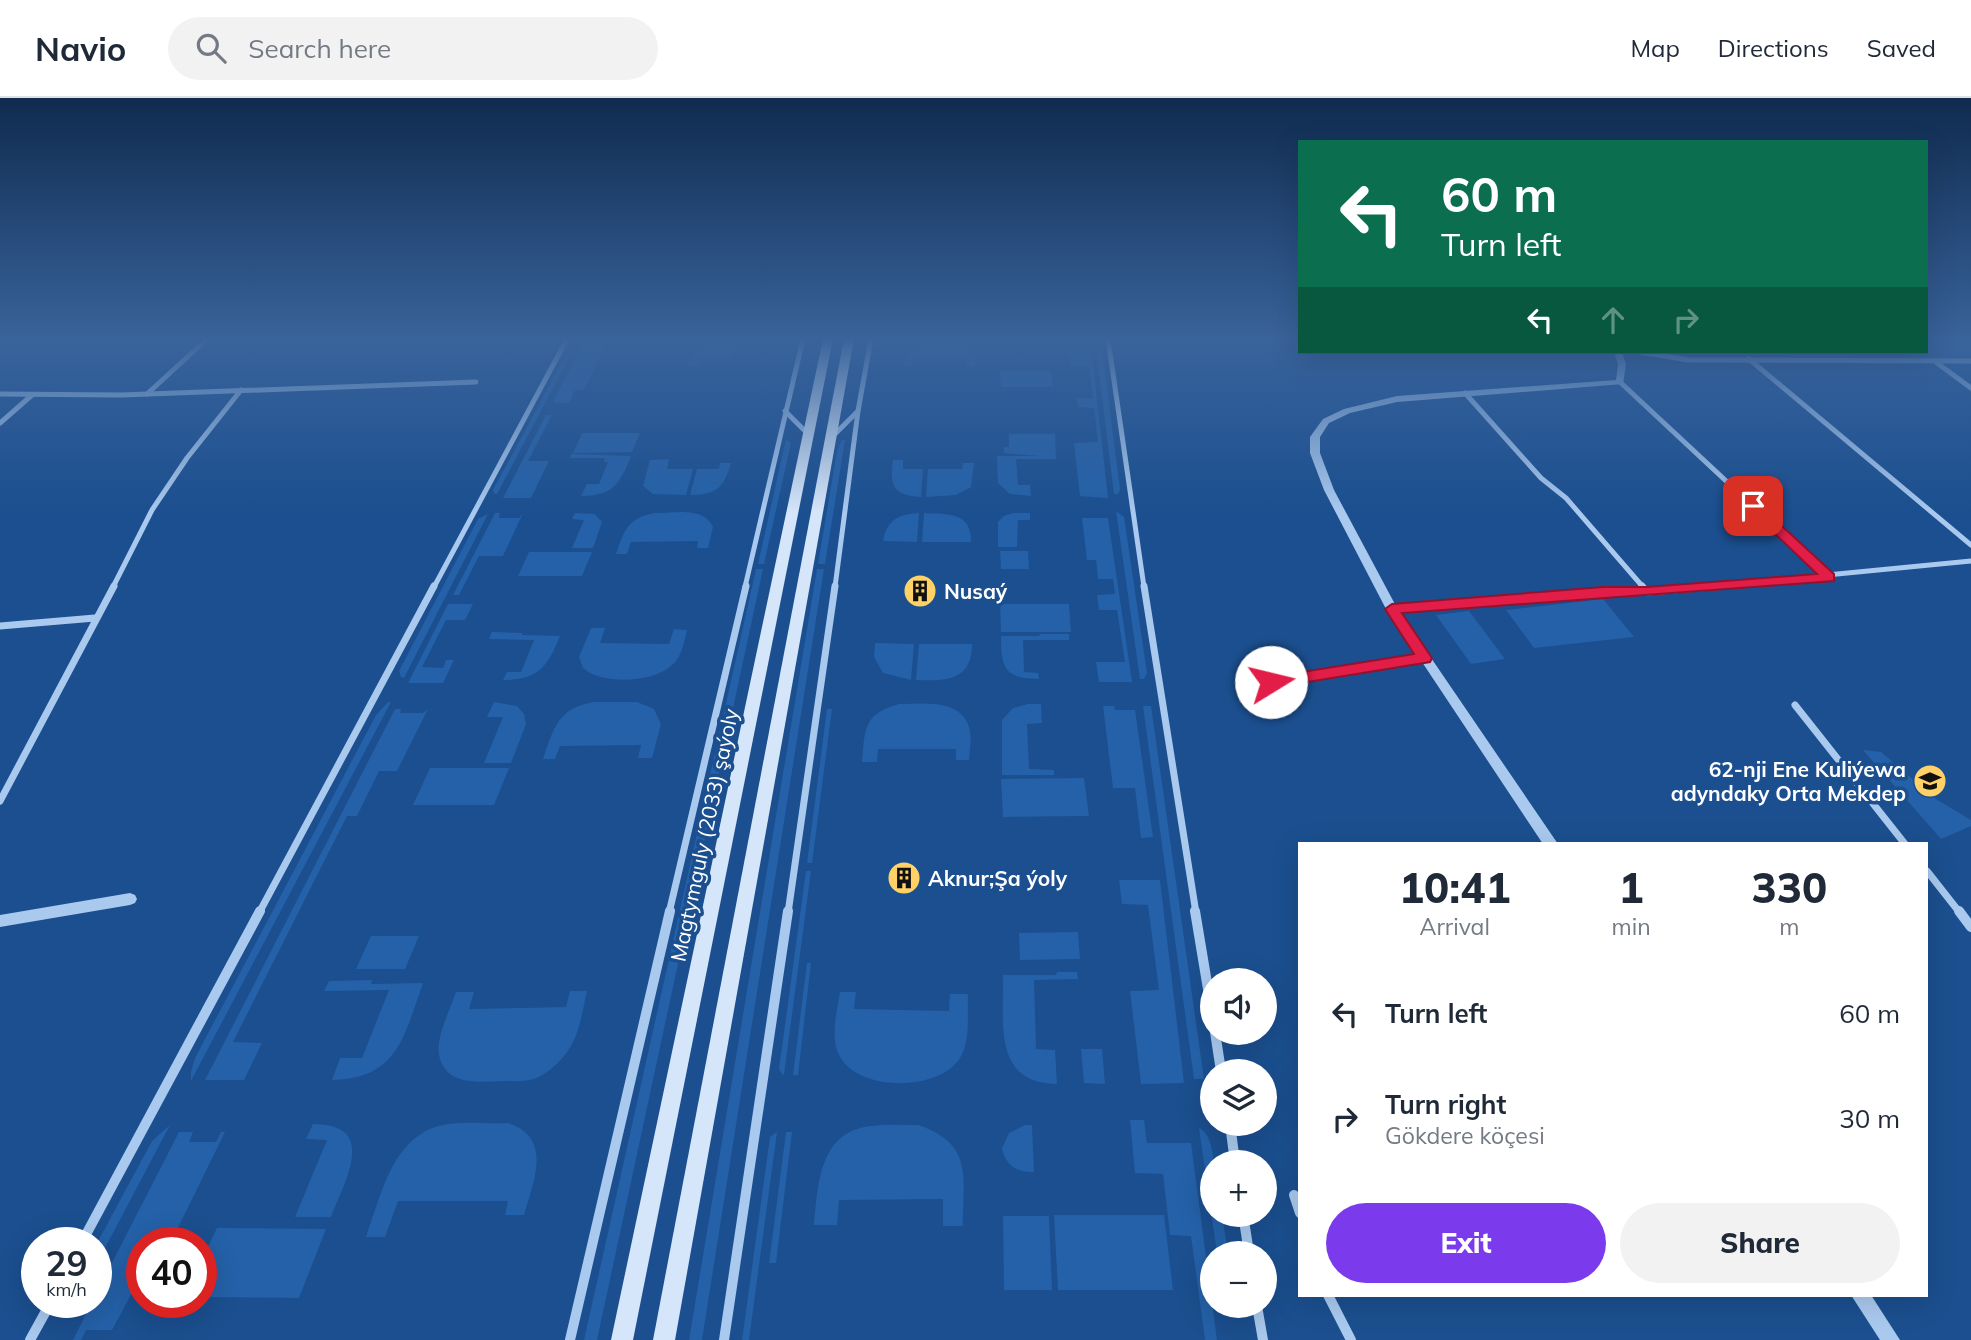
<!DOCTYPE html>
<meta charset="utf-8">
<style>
:root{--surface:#fff;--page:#f2f2f3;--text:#1f2937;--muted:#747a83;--line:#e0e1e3;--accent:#7c3aed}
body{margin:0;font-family:Mulish,sans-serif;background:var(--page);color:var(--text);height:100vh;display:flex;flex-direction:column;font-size:26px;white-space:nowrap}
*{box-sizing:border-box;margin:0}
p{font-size:23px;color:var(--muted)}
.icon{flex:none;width:38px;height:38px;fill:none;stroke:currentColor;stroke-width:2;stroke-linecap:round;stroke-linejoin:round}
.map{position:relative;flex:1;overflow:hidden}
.sheet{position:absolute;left:1298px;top:744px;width:630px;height:455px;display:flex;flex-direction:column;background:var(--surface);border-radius:0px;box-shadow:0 7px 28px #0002}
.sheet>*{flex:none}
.banner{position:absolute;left:1298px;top:42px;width:630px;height:214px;border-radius:0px;box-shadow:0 7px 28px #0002;background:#0b6e4f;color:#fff;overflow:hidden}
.fabs{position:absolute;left:1200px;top:870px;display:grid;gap:14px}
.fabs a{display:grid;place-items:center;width:77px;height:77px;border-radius:50%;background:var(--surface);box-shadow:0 7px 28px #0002;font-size:35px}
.speed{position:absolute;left:21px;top:1129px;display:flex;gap:14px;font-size:35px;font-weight:700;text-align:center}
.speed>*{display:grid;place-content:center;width:91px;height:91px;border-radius:50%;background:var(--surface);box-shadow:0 7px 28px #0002;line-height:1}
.speed small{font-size:18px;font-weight:400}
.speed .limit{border:10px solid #d22;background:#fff;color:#111}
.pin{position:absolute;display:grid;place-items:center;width:60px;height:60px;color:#fff;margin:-30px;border-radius:14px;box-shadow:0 4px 10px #0006}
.me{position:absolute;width:77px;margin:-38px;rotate:81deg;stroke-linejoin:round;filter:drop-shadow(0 0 5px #0008)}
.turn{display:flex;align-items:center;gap:24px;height:147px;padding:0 28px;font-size:32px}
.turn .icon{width:91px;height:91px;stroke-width:2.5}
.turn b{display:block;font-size:49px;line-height:60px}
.lanes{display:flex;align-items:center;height:66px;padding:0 28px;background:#0003;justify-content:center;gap:35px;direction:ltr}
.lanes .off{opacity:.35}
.eta{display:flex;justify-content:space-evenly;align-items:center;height:119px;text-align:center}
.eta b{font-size:42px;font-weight:800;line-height:49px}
.primary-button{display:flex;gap:14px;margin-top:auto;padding:14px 28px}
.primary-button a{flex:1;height:80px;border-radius:42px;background:var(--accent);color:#fff;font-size:28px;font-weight:800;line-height:80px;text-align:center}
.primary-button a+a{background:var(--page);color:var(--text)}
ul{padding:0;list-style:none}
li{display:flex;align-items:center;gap:21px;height:105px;padding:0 28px}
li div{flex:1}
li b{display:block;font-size:26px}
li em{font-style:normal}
header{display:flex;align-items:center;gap:42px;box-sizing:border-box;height:98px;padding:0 35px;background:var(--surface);border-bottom:2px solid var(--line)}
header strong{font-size:33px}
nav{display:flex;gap:38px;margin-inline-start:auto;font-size:24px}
.search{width:490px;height:63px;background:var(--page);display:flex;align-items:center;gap:18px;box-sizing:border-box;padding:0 24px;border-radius:38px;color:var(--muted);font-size:26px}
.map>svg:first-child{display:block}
.green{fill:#2461a8}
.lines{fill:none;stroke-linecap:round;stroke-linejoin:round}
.minor-far2{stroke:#a9c9ee;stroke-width:5}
.minor-far1{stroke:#a9c9ee;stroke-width:7}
.minor{stroke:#a9c9ee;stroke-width:10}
.tertiary{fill:#a9c9ee;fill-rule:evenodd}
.secondary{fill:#d6e6fa;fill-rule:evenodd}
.route{fill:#e11d48;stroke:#92132f;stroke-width:2}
.labels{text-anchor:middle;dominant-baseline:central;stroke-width:7;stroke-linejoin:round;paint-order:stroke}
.poi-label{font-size:21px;font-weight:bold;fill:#fff;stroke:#1b4f8f;text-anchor:start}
.street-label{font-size:21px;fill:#fff;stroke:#1b4f8f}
</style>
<header>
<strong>Navio</strong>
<div class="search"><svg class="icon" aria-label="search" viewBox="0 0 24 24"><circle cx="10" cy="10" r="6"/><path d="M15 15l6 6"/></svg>Search here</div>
<nav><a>Map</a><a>Directions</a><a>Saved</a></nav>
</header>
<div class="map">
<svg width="1971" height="1242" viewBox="0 0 1971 1242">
<rect width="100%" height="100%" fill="#1b4f8f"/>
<g class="green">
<polygon points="1927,241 1971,241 1971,258 1947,260"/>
<polygon points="715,247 735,247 731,260 701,260 698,268 686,268 693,254"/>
<path d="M928,247C945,247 965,244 976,259L975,269H966V261L912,260L911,268H903L907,254Z"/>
<polygon points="575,248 497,396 495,396 493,392 569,251"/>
<polygon points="582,248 605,248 584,292 575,292 569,305 553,304"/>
<polygon points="1086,249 1091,249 1108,400 1080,398 1074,345 1098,344 1094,310 1078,309 1077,300 1093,300 1089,268 1070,268 1069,251 1086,252"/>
<polygon points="1096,249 1102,251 1120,391 1118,396 1114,396"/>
<polygon points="1000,273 1051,273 1053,289 1001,289"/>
<polygon points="546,317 552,317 528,363 549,363 531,400 503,400"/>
<polygon points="582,335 640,335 632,354 573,355"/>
<polygon points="1009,336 1055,336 1056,361 1016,361 1018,387 1030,387 1031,398 1010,396 998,385 997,358 1039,358 1004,355 1004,349 1009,349"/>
<polygon points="786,341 791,345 764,466 758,466"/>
<polygon points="842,342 845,342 825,466 818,466 837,353"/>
<path d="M571,356L631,358C620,385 614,398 581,398L587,386H599L608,364H604L605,360H570Z"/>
<polygon points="669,361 667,371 693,371 686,397 653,396 643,388 650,362"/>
<path d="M893,362H903V371H923L921,399C892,397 890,388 893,362Z"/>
<path d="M720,365H731C724,390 716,397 690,397L697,371H719Z"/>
<polygon points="963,365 974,365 971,389 956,397 926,399 928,371 962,371"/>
<polygon points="1116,413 1124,419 1147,575 1144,581 1140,581"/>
<polygon points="495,415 500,415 499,420 519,420 523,415 503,458 479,458 459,497 453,497"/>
<polygon points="575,415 595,416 602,424 593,450 572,450 584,422 572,421"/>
<path d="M655,415C674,415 704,408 713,429L708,450H697L698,443L631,444L627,456H616C624,432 629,419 655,415Z"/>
<path d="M919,415L917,444L883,443C886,422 899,416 919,415Z"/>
<path d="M924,415C948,416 972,414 971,444H922Z"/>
<polygon points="1013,415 1030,415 1030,422 1018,422 1017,449 998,449 998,424 1004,418"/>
<polygon points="488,416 404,580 401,579 399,573 478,421"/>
<polygon points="1082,420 1108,420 1132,584 1099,584 1096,564 1125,564 1117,512 1099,512 1097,497 1115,496 1113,481 1098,481 1096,462 1087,462"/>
<polygon points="1000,453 1028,453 1029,471 1001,471"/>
<polygon points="529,454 592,454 582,478 518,478"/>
<polygon points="756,471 763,471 597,1242 584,1242"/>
<polygon points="817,471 824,471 702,1242 689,1242"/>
<polygon points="1603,501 1634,539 1534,550 1506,512"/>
<polygon points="448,506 473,506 465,522 446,522 422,569 443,570 446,562 454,562 443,585 408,585"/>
<polygon points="1000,506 1069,506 1071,534 1001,534"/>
<polygon points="1469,513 1505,561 1471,566 1436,517"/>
<path d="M591,530H605L600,545L669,546L674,531L687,532C684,544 682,559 672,567C654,585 601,587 583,570L579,559Z"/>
<path d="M492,534L522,535V537L560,538C548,568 539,582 503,582L507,574H521L534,542L489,541Z"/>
<path d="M1040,536H1069V542H1023L1024,574L1038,575L1039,581C1004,581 1001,569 1001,538H1039Z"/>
<polygon points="875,545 914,546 911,582 883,575 874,559"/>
<path d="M919,546H972C972,583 946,583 916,582Z"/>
<polygon points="388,604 391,604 191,983 191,974 195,960 376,617"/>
<polygon points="494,604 517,608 524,616 526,626 511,665 484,665 503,619 487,619"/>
<path d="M593,604H637L654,611L661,626L652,660H638L641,647L560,648L555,661H543C554,630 557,611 593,604Z"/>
<path d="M899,606C922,606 960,600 969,629C972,638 970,652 969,662H956V651H878L877,664H862C865,631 863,616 899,606Z"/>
<polygon points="1028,606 1041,606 1042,625 1027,626 1029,671 1054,672 1054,677 1002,677 1002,622 1013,610"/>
<polygon points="1103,608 1114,608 1115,612 1135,612 1153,739 1141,740 1135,690 1113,690"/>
<polygon points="1143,608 1151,608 1204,981 1194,981"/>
<polygon points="395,611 401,611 400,615 423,615 428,611 397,673 379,673 357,718 347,718 233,944 262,945 244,982 205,982"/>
<polygon points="827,611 832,611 812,765 807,765"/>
<polygon points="1863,652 1881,654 1936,701 1971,722 1971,728 1941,741"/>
<polygon points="430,670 509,670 494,707 413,707"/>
<polygon points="1084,680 1089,718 1003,719 1001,681"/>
<polygon points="806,773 811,773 784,977 782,976 779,971"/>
<polygon points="1119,782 1160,782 1184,985 1141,986 1130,893 1159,892 1148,807 1122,806"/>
<polygon points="1078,834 1080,861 1020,862 1019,835"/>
<polygon points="371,838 419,838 405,871 356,871"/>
<polygon points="807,865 811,865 798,977 793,977"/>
<path d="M1057,874H1077L1078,881L1034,882L1036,951L1055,952L1057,986C992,985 1004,924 1003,877H1056Z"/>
<path d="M372,882L371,886L423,885C404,938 398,981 332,982L340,960H362L389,892L324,893L329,883Z"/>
<path d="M570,893H587C582,915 579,941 564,958C556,968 545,977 534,981C524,984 512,983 502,983C478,984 445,988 439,957C436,938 450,912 456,894H474L469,911L566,909Z"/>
<path d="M840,894H856L854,911L949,913L950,896H968C967,916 971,942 960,960C939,994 857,994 839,957C830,938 837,913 840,894Z"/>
<polygon points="1081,951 1102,951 1105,986 1084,985"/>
<polygon points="1130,1022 1144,1022 1147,1045 1191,1045 1217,1242 1205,1242 1191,1138 1170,1137 1163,1076 1135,1075"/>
<path d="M508,1025C554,1040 533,1084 524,1117H505L508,1103H398L385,1139H366C382,1095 393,1034 448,1026C467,1023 489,1026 508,1025Z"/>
<path d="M313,1026C379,1026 345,1083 331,1119H295L327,1042L306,1041Z"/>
<polygon points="170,1027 96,1167 96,1147 152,1043"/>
<path d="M919,1027C974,1047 963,1079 963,1128H943V1101L839,1102L837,1127H814C818,1087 819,1034 870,1028C886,1026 903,1027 919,1027Z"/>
<path d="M1025,1027H1032L1034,1074C1016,1074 1006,1068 1002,1050L1009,1035Z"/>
<path d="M1199,1030C1220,1039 1213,1095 1213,1116L1222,1117L1228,1155H1217Z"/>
<polygon points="179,1034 193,1034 189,1044 216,1044 221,1034 225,1034 171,1144 142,1144 142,1176 112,1232 86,1232 81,1242 73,1242 92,1204 96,1204 96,1196"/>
<polygon points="777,1034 749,1242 742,1242 770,1039"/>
<polygon points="786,1034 792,1034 776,1165 769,1165"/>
<polygon points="1164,1117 1173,1192 1058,1192 1054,1117"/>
<polygon points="1003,1118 1049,1118 1052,1192 1004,1192"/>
<polygon points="217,1130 326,1131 299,1200 201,1199 201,1163"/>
</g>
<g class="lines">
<g class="minor-far2">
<polyline points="1108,241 1144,489"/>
<polyline points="1640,254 1688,262 1971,263"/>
<polyline points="1749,261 1971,447"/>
<polyline points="1937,265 1971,290"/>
<polyline points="1620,284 1829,479"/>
<polyline points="1465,295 1541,380 1566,400 1643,489"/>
<polyline points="0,296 121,297 476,284"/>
<polyline points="147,296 207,241"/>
<polyline points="785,313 809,337"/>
<polyline points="0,325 32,297"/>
<polyline points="833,338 858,313"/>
<polyline points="113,489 152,412 187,360 241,292"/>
<polyline points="434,489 567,241"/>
<polyline points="745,489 803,241"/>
<polyline points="835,489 858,313 871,241"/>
<polyline points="1702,489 1971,463"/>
</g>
<g class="minor-far1">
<polyline points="1144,488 1196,815"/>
<polyline points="1642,488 1647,494"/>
<polyline points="1392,511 1603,493 1647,494 1723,488"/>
<polyline points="0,528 95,520"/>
<polyline points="1795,607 1905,746"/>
<polyline points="0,703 114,488"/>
<polyline points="1927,773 1960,815"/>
<polyline points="259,815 434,488"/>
<polyline points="669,815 746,488"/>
<polyline points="788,815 835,488"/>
</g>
<g class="minor">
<polyline points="1195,813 1213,921"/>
<polyline points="1959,813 1971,829"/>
<polyline points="1215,934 1221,973"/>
<polyline points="1230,1026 1235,1064"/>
<polyline points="1294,1097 1300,1115"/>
<polyline points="1243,1116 1249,1155"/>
<polyline points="82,1144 260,813"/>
<polyline points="1328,1197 1351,1242"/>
<polyline points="1257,1208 1263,1242"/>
<polyline points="30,1242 51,1204"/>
<polyline points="570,1242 670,813"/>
<polyline points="724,1242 788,813"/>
</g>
<g class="tertiary">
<polygon points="1614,254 1622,254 1626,266 1623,286 1397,304 1350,315 1329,325 1320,339 1320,355 1334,392 1397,510 1558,746 1543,746 1422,564 1271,589 1265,585 1271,581 1417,557 1386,511 1324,392 1310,355 1310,339 1323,321 1344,311 1397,298 1616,282 1618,266"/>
<polygon points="130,795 135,797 137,801 135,805 130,807 0,829 0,817"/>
<polygon points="1851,1197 1871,1197 1900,1242 1880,1242"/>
</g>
<g class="secondary">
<polygon points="823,241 833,241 633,1242 611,1242"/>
<polygon points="844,241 854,241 675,1242 653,1242"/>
</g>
</g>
<linearGradient id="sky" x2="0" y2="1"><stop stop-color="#0f2b4f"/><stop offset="0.58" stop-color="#39639b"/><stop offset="1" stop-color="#39639b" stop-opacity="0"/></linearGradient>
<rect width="1971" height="415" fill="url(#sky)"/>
<polygon class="route" points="1753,405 1758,406 1834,476 1834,483 1402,515 1432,560 1430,564 1271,590 1264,584 1271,579 1414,556 1385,511 1392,506 1603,489 1647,489 1817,476 1749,411 1749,406"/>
<defs>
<symbol id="building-disc" viewBox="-11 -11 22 22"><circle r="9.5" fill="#ffd166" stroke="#1b4f8f"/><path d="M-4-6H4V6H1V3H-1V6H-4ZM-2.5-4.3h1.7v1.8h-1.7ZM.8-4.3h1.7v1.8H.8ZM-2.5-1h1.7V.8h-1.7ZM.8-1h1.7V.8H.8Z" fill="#111"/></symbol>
<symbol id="school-disc" viewBox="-11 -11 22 22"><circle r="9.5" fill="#ffd166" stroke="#1b4f8f"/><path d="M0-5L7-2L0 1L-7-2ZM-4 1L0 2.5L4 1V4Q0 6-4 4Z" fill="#111"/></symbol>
</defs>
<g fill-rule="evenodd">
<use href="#building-disc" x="901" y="474" width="38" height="38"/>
<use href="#school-disc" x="1911" y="664" width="38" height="38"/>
<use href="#building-disc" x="885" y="761" width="38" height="38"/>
</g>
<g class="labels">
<g class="poi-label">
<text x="944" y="493">Nusaý</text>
<text x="1906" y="671" text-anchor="end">62-nji Ene Kuliýewa<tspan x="1906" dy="24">adyndaky Orta Mekdep</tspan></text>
<text x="928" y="780">Aknur;Şa ýoly</text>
</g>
<g class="street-label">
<text transform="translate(704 737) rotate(-78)">Magtymguly (2033) şaýoly</text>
</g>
</g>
</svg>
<div class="fabs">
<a><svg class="icon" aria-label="sound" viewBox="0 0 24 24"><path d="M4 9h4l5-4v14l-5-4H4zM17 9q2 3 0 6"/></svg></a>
<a><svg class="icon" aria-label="layers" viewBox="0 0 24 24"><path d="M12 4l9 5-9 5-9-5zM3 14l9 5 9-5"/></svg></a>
<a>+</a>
<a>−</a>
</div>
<div class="speed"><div>29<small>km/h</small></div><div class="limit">40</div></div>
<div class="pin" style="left:1753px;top:408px;background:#d93025"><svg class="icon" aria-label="arrive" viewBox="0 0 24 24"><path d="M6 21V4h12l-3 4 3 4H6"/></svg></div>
<svg class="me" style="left:1271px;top:584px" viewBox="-20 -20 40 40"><circle r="19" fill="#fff"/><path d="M0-13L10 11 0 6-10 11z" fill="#e11d48"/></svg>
<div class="banner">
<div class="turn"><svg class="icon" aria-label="left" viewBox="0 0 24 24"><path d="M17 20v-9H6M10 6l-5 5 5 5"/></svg><div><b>60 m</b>Turn left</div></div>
<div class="lanes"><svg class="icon" aria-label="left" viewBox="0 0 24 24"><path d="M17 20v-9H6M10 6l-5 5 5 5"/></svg><svg class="icon off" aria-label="ahead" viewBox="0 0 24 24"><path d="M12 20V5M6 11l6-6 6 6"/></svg><svg class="icon off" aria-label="right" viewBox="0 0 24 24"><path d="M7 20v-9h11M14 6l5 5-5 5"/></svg></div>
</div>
<section class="sheet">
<div class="eta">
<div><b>10:41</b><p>Arrival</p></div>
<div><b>1</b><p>min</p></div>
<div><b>330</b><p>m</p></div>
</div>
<ul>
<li><svg class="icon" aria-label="left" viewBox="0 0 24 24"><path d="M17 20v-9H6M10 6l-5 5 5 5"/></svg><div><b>Turn left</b></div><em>60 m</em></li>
<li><svg class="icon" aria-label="right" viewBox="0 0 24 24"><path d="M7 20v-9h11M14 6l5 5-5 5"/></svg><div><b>Turn right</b><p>Gökdere köçesi</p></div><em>30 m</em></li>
</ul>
<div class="primary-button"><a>Exit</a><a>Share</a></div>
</section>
</div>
